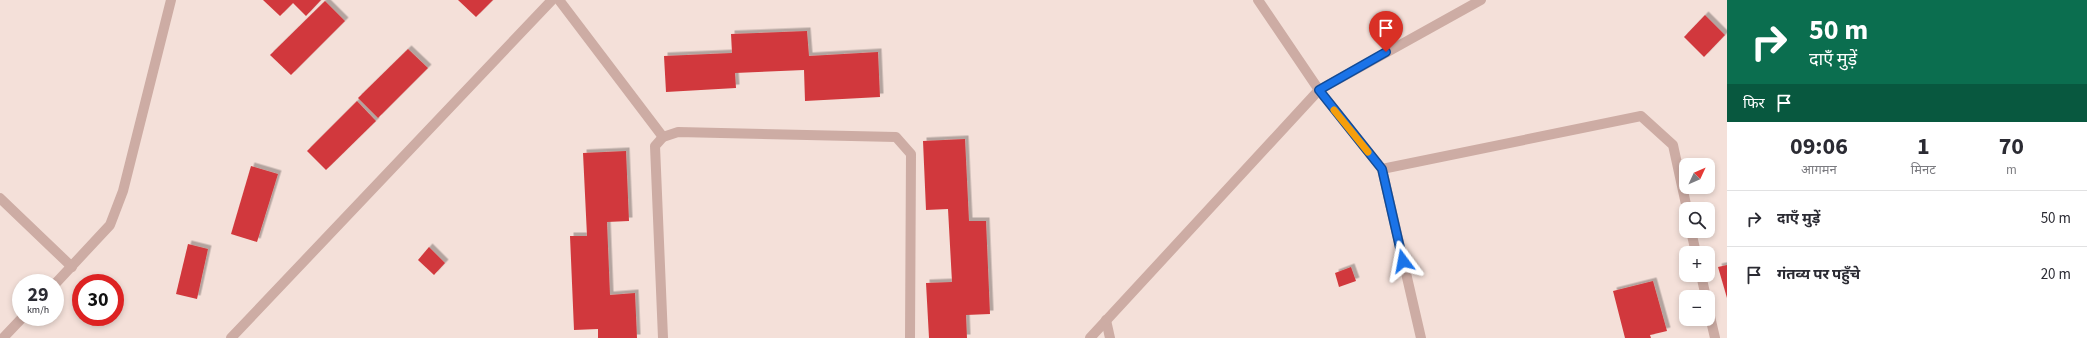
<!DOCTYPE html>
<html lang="hi">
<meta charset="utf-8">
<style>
:root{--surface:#fff;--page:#f7f7f7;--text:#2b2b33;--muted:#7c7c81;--line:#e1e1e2}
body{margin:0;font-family:"Source Sans 3","Noto Sans Devanagari",sans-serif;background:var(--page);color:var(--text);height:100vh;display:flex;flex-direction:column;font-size:15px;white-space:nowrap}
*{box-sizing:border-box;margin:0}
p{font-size:13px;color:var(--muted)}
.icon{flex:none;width:22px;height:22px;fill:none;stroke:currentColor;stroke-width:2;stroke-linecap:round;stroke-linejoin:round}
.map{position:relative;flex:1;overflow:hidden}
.drawer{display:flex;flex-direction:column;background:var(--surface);width:360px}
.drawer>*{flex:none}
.banner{background:#0b6e4f;color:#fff;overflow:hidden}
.needle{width:26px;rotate:46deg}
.tools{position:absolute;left:1679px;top:158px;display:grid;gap:8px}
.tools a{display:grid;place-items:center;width:36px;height:36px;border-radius:8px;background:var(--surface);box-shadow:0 2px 6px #0003;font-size:20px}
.speed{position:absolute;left:12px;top:274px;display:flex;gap:8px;font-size:20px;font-weight:700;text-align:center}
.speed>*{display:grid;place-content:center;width:52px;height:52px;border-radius:50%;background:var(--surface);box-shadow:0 2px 6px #0003;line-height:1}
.speed small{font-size:10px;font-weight:400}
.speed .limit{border:6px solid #d22;background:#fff;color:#111}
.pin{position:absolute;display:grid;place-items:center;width:34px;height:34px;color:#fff;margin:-41px -17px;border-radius:50% 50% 50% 0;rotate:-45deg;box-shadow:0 0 4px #0007}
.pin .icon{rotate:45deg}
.me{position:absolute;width:44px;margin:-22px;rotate:347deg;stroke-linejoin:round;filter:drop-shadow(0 0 3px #0008)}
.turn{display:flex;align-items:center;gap:14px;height:84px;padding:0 16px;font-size:18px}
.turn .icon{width:52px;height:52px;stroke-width:2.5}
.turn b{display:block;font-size:28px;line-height:34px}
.then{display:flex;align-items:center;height:38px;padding:0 16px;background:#0003;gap:8px;font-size:15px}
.eta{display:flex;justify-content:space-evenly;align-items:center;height:68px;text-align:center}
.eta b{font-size:24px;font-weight:700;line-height:28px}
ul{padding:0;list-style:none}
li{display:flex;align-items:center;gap:12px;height:56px;padding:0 16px;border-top:1px solid var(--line)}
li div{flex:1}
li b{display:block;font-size:15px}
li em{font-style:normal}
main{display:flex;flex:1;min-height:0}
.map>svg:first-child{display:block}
.building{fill:#d1393c;filter:url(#shadow)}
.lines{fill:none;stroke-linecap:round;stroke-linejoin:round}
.minor{stroke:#cdaca4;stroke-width:10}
.route-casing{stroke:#114b97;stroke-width:10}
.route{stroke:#1a73e8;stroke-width:7}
.slow{stroke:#f59e0b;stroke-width:7}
</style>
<main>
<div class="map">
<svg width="1727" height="338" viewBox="0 0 1727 338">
<defs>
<filter id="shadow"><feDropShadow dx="3.5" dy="-3.5" stdDeviation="0" flood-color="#0004"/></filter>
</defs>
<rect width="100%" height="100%" fill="#f4e0d9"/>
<g class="building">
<polygon points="263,0 321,0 306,16 293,3 280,16"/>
<polygon points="458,0 493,0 476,17"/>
<polygon points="325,1 345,21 291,75 270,55"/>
<polygon points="1705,15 1725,35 1704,57 1684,37"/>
<polygon points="807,31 809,56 878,52 880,97 805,101 804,70 735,73 736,88 666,92 664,56 732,53 731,34"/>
<polygon points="408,49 428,68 378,118 358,98"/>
<polygon points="357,101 376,121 326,170 307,151"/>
<polygon points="965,139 969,221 986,221 990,314 966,315 967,338 929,338 926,283 952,282 948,209 926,210 923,141"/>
<polygon points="626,151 629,221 607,222 610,295 635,293 637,338 598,338 598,329 574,330 570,236 587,236 583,153"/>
<polygon points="251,166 278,174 257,242 231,234"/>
<polygon points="188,244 208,249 197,299 176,294"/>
<polygon points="429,247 445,263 434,275 418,260"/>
<polygon points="1727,265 1727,298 1718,267"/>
<polygon points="1351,267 1356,281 1339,287 1335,273"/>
<polygon points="1653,281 1667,331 1650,335 1651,338 1625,338 1613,291"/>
</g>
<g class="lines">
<g class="minor">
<polyline points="559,0 663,137"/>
<polyline points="1258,0 1319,90 1481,0"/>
<polyline points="1382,169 1641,116 1673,145 1687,209"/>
<polyline points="0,198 72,267"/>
<polyline points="1691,231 1696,253"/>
<polyline points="1701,275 1706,297"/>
<polyline points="55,284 110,225 123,191 171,0"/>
<polyline points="1708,308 1715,338"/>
<polyline points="1106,320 1110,338"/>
<polyline points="3,338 23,317"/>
<polyline points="231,338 552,0"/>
<polyline points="663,338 655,146 663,137 678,132 896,137 911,154 910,338"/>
<polyline points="1090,338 1319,90 1382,169 1421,338"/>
</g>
</g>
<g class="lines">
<defs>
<polyline id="route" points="1386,52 1319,90 1382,169 1403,261"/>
</defs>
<use href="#route" class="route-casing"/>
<use href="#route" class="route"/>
<polyline class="slow" points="1334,110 1368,152"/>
</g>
</svg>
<div class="tools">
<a><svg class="needle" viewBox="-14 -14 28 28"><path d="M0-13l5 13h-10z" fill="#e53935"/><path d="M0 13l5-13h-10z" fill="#7c7c81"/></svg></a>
<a><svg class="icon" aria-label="search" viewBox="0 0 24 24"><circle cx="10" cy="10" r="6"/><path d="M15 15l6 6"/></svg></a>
<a>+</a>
<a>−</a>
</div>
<div class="speed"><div>29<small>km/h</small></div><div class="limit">30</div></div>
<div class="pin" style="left:1386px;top:52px;background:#d93025"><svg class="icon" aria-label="arrive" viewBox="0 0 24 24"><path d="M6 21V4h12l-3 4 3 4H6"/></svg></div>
<svg class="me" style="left:1403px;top:261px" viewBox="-20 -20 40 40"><path d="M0-17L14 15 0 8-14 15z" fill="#1a73e8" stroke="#fff" stroke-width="4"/></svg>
</div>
<section class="drawer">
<div class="banner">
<div class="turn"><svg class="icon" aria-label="right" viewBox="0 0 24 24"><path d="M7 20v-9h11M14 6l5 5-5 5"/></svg><div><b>50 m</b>दाएँ मुड़ें</div></div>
<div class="then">फिर<svg class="icon" aria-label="arrive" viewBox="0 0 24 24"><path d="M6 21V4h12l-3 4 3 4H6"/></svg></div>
</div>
<div class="eta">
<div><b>09:06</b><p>आगमन</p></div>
<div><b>1</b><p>मिनट</p></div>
<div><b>70</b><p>m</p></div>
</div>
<ul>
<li><svg class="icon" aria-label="right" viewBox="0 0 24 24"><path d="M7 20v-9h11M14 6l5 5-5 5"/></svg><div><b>दाएँ मुड़ें</b></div><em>50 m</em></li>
<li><svg class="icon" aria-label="arrive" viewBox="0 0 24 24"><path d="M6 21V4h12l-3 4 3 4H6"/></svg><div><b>गंतव्य पर पहुँचे</b></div><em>20 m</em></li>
</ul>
</section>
</main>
